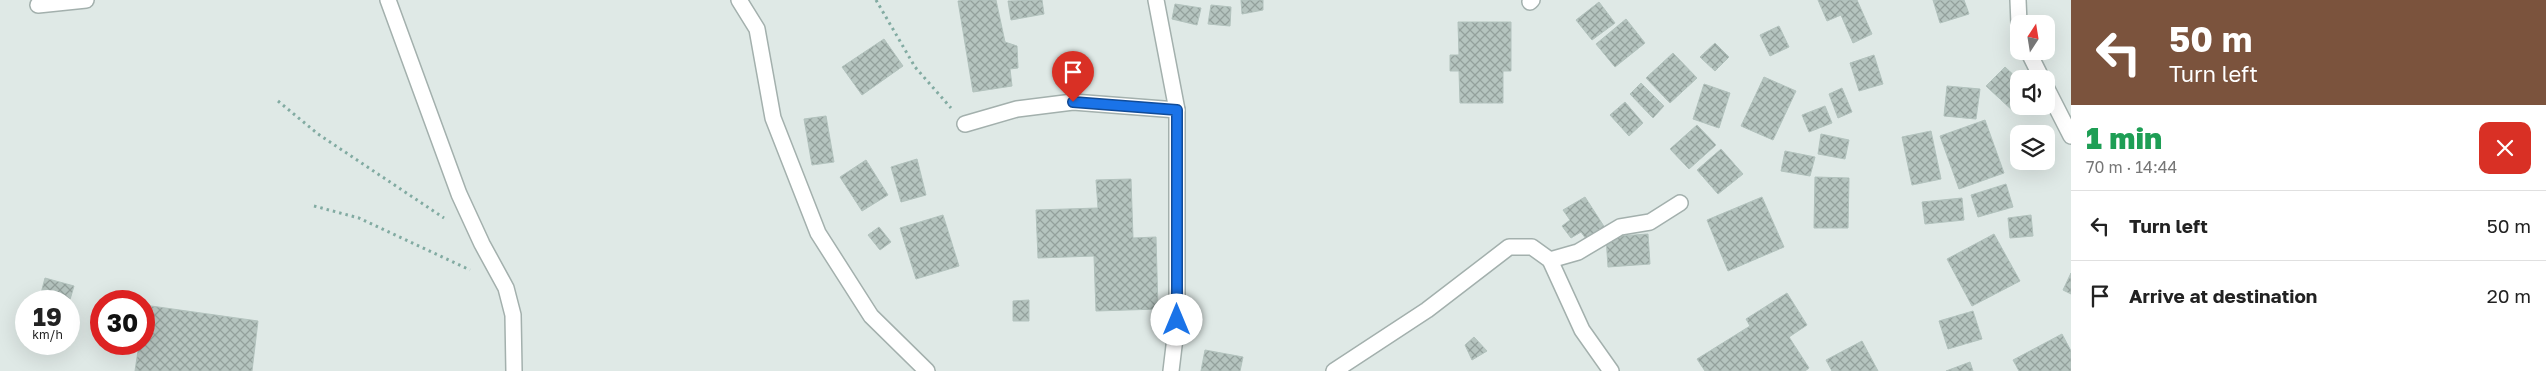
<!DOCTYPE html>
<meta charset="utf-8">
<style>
:root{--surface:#fff;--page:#f2f2f2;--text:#222;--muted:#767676;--line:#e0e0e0}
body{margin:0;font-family:"Golos Text",sans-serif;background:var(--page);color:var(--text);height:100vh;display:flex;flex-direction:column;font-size:19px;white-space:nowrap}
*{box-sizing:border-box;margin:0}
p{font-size:16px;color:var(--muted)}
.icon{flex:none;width:28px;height:28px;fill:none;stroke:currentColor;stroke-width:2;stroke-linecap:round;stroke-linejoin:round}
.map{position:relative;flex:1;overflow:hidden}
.side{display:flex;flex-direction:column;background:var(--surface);width:475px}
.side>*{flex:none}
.top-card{background:#7b533d;color:#fff;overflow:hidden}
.needle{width:32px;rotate:12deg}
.controls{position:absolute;left:2010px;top:15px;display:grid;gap:10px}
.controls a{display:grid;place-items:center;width:45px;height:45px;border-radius:10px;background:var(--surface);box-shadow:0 5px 20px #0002;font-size:25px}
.speed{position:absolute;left:15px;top:290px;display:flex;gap:10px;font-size:25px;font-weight:700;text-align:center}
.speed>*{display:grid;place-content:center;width:65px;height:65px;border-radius:50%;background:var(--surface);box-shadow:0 5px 20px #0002;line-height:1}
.speed small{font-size:12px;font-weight:400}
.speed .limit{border:8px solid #d22;background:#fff;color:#111}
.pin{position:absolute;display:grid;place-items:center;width:42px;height:42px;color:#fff;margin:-51px -21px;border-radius:50% 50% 50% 0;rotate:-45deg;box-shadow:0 0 5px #0007}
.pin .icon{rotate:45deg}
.me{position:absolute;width:55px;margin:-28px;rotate:0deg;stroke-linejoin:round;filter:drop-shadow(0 0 4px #0008)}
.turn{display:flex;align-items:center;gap:18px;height:105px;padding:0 15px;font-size:22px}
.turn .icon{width:65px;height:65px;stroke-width:2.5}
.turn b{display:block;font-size:35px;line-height:42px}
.round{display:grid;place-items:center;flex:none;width:52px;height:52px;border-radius:10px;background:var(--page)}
.head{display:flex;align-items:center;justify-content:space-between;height:85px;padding:0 15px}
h1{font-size:30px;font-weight:800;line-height:38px;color:#1e9e55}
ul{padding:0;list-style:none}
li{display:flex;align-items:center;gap:15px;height:70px;padding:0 15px;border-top:1px solid var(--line)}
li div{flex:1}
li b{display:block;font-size:19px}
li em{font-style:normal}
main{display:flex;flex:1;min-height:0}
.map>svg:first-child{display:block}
.building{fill:url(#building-cross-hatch);stroke:#b2c2bd}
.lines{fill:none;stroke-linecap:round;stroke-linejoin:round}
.street-casing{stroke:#a3b0ad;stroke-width:18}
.path{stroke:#82aba2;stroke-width:3;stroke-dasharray:2.5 4;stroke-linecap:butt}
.street{stroke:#fff;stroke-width:15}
.route-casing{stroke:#114b97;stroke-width:12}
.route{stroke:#1a73e8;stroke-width:9}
</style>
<main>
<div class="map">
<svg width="2071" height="371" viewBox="0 0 2071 371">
<defs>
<pattern id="building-cross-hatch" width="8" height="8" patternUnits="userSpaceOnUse" patternTransform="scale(1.25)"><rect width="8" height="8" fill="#b5c4bf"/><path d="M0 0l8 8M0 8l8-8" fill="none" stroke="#93a09c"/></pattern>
</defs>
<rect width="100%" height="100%" fill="#dfe9e6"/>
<g class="building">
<polygon points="968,0 996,0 1005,42 1017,46 1018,68 1010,69 1012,86 973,92 958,1"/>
<polygon points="1042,0 1044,14 1011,20 1008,1"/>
<polygon points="1241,0 1263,0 1263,10 1242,14"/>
<polygon points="1818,0 1857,0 1872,34 1853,43 1841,15 1827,21"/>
<polygon points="1933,0 1964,0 1969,14 1940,23"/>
<polygon points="1599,2 1615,23 1592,40 1576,20"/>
<polygon points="1175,4 1201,8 1197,25 1172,19"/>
<polygon points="1211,5 1231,7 1230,26 1208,24"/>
<polygon points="1626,19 1645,43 1615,67 1596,44"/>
<polygon points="1458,22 1511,22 1511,71 1503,71 1503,103 1460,103 1459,71 1450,71 1450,55 1459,55"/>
<polygon points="1779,26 1789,47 1770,56 1760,35"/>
<polygon points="884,39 903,66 862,95 842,67"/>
<polygon points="1715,43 1729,57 1715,71 1700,57"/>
<polygon points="1673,53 1697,78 1670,103 1646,78"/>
<polygon points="1874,55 1883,84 1859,91 1850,63"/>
<polygon points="2005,67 2019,80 2019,105 2013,111 1986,86"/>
<polygon points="1764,77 1796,91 1773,140 1741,126"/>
<polygon points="1641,83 1664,106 1653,118 1630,94"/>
<polygon points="1704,84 1730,93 1719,128 1693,119"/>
<polygon points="1947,86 1980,89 1976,119 1944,116"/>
<polygon points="1842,88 1852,112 1838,118 1829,94"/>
<polygon points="1625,102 1643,123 1629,136 1610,115"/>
<polygon points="1825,106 1832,123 1809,132 1802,115"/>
<polygon points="826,116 834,162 812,165 804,119"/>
<polygon points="1985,120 2004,173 1959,189 1940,136"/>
<polygon points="1697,125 1716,145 1689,169 1670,149"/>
<polygon points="1931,131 1941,179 1912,185 1902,137"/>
<polygon points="1821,134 1849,140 1845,159 1818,154"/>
<polygon points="1721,149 1743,174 1718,194 1697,170"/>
<polygon points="1785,151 1815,157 1810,176 1781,171"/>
<polygon points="917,159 926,195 901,202 891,167"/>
<polygon points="866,160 888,195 862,211 840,177"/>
<polygon points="1815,177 1849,178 1848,228 1814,228"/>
<polygon points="1131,179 1133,238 1156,237 1158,309 1096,311 1094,256 1038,258 1036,210 1098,208 1096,180"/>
<polygon points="2006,184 2013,207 1978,217 1971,195"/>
<polygon points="1585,197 1605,228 1586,239 1581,232 1571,238 1562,226 1570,220 1563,210"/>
<polygon points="1762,197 1784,247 1728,271 1707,220"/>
<polygon points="1962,198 1964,220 1925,224 1922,202"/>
<polygon points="943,215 959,266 916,279 900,228"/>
<polygon points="2031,215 2033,236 2010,238 2008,218"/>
<polygon points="879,227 891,242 880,250 868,235"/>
<polygon points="1648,234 1650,264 1608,267 1606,237"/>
<polygon points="1994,234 2020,281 1972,306 1947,259"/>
<polygon points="2071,273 2071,294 2063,290"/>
<polygon points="45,278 74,286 69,303 69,301 39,301"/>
<polygon points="1787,293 1807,325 1789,337 1809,368 1805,371 1705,371 1697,359 1750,326 1746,319"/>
<polygon points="1029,300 1029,321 1013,321 1013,301"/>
<polygon points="144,305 258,321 252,371 135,371 139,344 144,344"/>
<polygon points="1973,311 1982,339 1948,349 1939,321"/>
<polygon points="2062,334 2071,351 2071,371 2019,371 2013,360"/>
<polygon points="1474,337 1487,351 1472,360 1465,345"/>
<polygon points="1862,341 1878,371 1832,371 1826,360"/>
<polygon points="1205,350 1243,357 1240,371 1201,371"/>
<polygon points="1970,362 1973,371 1946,371"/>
</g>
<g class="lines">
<defs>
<g id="street">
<polyline points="388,0 459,194 482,244 506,288 513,315 514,371"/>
<polyline points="739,0 757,29 773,118 818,233 871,316 927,371"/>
<polyline points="1156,0 1177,110 1177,321 1171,371"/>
<polyline points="2018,0 2019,24"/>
<polyline points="1530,2 1532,0"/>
<polyline points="38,5 86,0"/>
<polyline points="2028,51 2042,79"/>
<polyline points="2046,87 2071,136"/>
<polyline points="965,124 1017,109 1073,102 1177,110"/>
<polyline points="1550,260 1578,252 1620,227 1650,222 1680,203"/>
<polyline points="1334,371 1427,310 1509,247 1532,247 1550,260 1582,330 1611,371"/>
</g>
</defs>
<use href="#street" class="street-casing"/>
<g class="path">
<polyline points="876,0 915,67 951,108"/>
<polyline points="278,101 318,134 444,218"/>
<polyline points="314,206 359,218 470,270"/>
</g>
<use href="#street" class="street"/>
</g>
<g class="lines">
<defs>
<polyline id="route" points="1073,102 1177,110 1177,320"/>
</defs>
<use href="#route" class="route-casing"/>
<use href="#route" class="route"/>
</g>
</svg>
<div class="controls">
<a><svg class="needle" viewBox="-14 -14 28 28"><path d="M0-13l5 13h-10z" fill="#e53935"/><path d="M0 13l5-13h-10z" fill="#767676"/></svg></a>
<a><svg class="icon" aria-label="sound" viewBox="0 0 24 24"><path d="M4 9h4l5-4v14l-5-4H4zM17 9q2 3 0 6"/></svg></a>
<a><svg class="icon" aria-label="layers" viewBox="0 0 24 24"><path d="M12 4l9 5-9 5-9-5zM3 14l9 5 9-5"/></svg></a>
</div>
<div class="speed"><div>19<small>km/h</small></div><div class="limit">30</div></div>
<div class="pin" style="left:1073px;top:102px;background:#d93025"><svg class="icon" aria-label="arrive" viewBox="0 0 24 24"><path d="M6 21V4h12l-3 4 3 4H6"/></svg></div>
<svg class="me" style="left:1177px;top:320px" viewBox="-20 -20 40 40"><circle r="19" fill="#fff"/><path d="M0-13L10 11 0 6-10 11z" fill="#1a73e8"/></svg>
</div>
<section class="side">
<div class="top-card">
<div class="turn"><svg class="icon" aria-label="left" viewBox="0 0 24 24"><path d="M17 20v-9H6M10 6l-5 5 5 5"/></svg><div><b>50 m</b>Turn left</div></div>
</div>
<div class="head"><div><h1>1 min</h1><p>70 m · 14:44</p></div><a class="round" style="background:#d93025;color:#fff"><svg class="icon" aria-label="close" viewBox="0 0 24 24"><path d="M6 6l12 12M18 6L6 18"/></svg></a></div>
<ul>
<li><svg class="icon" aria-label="left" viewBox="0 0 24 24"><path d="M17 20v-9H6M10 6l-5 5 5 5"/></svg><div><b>Turn left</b></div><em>50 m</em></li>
<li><svg class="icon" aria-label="arrive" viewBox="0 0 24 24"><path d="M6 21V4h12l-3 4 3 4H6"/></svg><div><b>Arrive at destination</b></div><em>20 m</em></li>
</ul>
</section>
</main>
